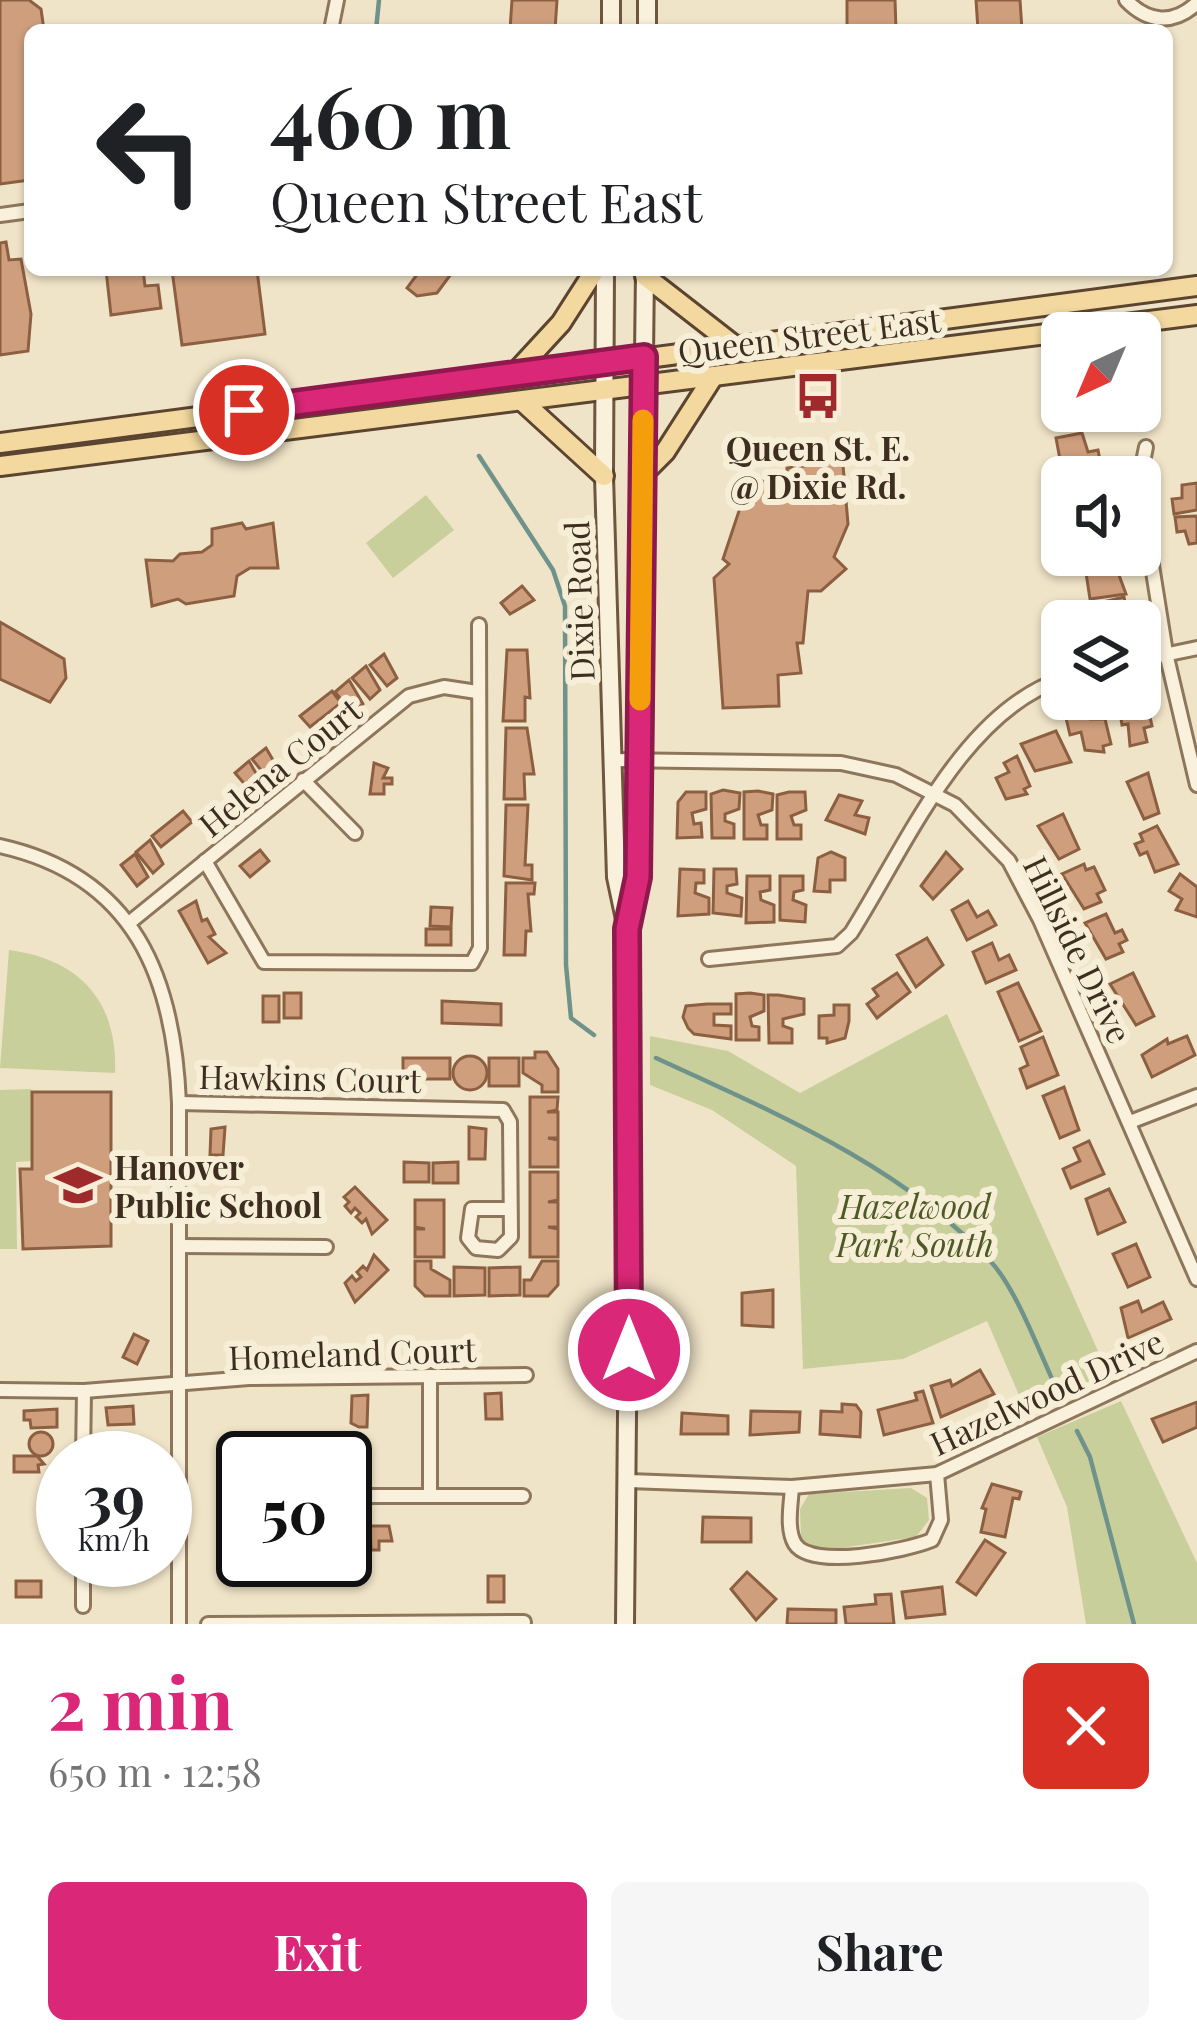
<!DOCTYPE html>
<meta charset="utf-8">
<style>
:root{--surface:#fff;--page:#f6f6f6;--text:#202124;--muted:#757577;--accent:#db2777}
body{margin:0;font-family:"Playfair Display",serif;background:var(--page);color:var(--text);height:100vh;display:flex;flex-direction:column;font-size:45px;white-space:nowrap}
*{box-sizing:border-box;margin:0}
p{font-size:39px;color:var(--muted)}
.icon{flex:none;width:66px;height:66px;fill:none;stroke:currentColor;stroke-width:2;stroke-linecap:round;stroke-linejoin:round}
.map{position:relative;height:1624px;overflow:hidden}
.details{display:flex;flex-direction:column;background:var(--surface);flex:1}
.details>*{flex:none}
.banner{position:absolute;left:24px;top:24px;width:1149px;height:252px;border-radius:18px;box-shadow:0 3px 9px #0004;background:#fff;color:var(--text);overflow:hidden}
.needle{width:78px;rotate:224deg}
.tools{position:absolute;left:1041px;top:312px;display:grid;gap:24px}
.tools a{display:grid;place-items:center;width:120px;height:120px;border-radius:18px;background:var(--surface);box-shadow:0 3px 9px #0004;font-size:60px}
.speed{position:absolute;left:36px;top:1431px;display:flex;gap:24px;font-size:60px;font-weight:700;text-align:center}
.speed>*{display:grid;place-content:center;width:156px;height:156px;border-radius:50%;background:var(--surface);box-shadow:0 3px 9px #0004;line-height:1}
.speed small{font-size:30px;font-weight:400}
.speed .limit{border:6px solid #111;border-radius:18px;background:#fff;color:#111}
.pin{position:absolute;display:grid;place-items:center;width:102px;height:102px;color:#fff;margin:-51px;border:6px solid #fff;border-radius:50%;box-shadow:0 3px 12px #0007}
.me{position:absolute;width:132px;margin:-66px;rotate:0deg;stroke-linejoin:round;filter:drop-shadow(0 0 9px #0008)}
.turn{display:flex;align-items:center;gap:42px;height:252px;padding:0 48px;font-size:54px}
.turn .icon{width:156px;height:156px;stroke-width:2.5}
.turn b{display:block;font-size:84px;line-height:102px}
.round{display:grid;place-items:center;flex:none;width:126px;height:126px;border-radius:18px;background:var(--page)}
.overview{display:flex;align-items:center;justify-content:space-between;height:204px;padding:0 48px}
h1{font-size:72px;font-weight:700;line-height:90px;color:var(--accent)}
.primary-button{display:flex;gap:24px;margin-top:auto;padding:24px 48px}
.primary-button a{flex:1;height:138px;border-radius:18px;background:var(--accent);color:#fff;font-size:48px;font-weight:700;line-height:138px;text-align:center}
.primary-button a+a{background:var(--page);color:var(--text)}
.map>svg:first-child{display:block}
.green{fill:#c9cf9b}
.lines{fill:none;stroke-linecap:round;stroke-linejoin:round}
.stream{stroke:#6f938a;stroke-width:4.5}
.building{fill:#cf9f7d;stroke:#8d5f41;stroke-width:3}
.minor-casing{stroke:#8d765c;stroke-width:18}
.secondary-casing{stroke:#6f573f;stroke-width:22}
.primary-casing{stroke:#5b4430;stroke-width:24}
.minor{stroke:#faf1dc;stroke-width:12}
.secondary{stroke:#faf1dc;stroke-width:16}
.primary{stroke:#f3d9a0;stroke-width:18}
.route-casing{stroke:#8e194d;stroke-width:30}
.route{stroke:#db2777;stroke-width:21}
.slow{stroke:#f59e0b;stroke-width:21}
.labels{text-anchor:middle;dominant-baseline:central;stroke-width:12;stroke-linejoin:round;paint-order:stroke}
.street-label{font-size:33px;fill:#3d2e20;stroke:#f7eed8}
.poi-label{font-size:33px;font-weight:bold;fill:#3d2e20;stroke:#f7eed8}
.park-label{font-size:33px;font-style:italic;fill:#4d5a26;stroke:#f7eed8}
</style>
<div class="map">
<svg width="1197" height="1624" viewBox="0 0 1197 1624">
<rect width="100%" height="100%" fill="#f0e4c8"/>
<g class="green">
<polygon points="426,495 454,530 393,578 366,543"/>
<path d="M9,950C80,959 118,1002 115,1073L0,1068Z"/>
<polygon points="947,1014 1111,1380 1028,1416 987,1321 903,1359 803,1369 796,1166 712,1110 650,1085 650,1036 728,1051 800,1093"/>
<polygon points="31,1089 32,1161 16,1162 17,1249 0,1249 0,1090"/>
<polygon points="1121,1401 1197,1563 1197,1624 1086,1624 1067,1507 1037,1437"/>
<polygon points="911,1488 927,1498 929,1520 916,1537 820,1551 801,1539 800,1509 809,1494"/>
</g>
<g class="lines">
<g class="stream">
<polyline points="376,30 379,0"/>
<polyline points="479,456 553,570 565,606 566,965 571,1018 594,1035"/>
<path d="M656,1058C773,1112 903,1166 992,1263C1018,1292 1041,1357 1059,1394"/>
<polyline points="1077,1431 1090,1457 1134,1624"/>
</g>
</g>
<g class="building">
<polygon points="0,0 29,0 41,9 44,30 30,30 30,180 0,184"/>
<polygon points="512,0 557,0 555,30 510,30"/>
<polygon points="847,0 895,0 896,30 847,30"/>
<polygon points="976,0 1020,0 1022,30 978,30"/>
<polygon points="6,242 9,260 21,259 31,314 28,351 0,355 0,243"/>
<polygon points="106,270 143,270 145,286 158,285 161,308 111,315"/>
<polygon points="172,270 257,270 265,334 182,345"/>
<polygon points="408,270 454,270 437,293 417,296 407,288 416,276"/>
<polygon points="1082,433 1088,452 1098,450 1101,465 1062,470 1056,438"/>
<polygon points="826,463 843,465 848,524 834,557 846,569 821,591 808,591 803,643 797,643 801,673 778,675 779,706 723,708 714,578 729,564 723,559 741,505 753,503 757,484 765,479 787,474 787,468"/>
<polygon points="1197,483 1197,510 1174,514 1172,499 1182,498 1182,485"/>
<polygon points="1197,516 1197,543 1189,544 1185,531 1177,532 1175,517"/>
<polygon points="242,523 246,529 273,523 278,568 250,568 237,576 234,596 186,604 178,599 152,606 146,560 173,561 180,554 202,552 212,545 212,529"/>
<polygon points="1116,567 1126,594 1090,599 1086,573"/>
<polygon points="522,586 534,600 510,614 501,603"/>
<polygon points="1124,597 1127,613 1117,614 1119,621 1090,621 1090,605"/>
<polygon points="0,622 64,659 66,678 50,702 0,679"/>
<polygon points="507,650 527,650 530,698 525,697 525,721 503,721"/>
<polygon points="384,654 397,678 387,686 370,665"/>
<polygon points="366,666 380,690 370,699 352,678"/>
<polygon points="349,680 363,704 352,713 335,692"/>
<polygon points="332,691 341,703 310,727 300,716"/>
<polygon points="1146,699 1152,726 1144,728 1147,742 1130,746 1128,724 1122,725 1120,713 1125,712 1123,704"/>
<polygon points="1088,712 1090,719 1105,719 1111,744 1103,746 1104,752 1085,750 1081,732 1070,735 1066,718"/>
<polygon points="506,728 527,728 534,774 524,774 525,799 504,799"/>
<polygon points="1056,731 1071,762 1035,771 1021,744"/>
<polygon points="266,748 280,772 269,780 252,759"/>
<polygon points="1017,756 1030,786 1024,789 1027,794 1006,799 996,778 1009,772 1004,763"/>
<polygon points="249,761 263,786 253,794 235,773"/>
<polygon points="374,763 388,768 383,778 392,778 392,784 384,784 384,794 370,794"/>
<polygon points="1148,773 1159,813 1144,819 1127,782"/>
<polygon points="723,790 740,793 739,809 725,814 725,821 734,824 734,838 712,838 711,794"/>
<polygon points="758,791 773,794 772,810 758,815 761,825 767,825 767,839 744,839 744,792"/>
<polygon points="686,792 706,792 706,809 692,813 694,824 701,823 702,837 677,838 678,802"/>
<polygon points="789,792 805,792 806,810 791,816 794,825 801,825 801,839 777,839 777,795"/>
<polygon points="839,795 862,801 855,815 869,818 865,834 826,820"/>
<polygon points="506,805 528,805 525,865 532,865 532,880 504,876"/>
<polygon points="183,811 192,822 161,847 152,836"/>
<polygon points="1063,814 1079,849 1059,859 1038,826"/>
<polygon points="1157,826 1178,864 1155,872 1147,852 1140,855 1135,844 1143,841 1140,834"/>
<polygon points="150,840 163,864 153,873 136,852"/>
<polygon points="260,850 269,861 250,877 240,866"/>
<polygon points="831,852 845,858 845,880 830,880 830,892 814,891 818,858"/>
<polygon points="946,852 962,869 933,899 921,886"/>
<polygon points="135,854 148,877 137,886 121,865"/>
<polygon points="1084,864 1086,870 1094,867 1105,890 1097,894 1101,902 1084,909 1062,874"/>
<polygon points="680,869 704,870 704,883 696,883 695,893 709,898 709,914 678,916"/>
<polygon points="714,869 736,869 737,884 727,886 727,893 742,898 741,916 713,913"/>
<polygon points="1180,874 1197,887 1197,917 1176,910 1182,899 1169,891"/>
<polygon points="747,876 770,876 770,890 760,892 761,900 774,905 774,922 746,923"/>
<polygon points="780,876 803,876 803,890 794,892 793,900 806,905 805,922 780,920"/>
<polygon points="506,883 535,883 534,894 528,894 531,931 526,931 525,955 504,955"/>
<polygon points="196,901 202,921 207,919 215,934 209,937 226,953 208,963 179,911"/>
<polygon points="968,901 977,917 988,911 996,925 967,940 952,910"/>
<polygon points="431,907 452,908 451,927 430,926"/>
<polygon points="1106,914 1115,933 1122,930 1127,940 1119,944 1123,952 1106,959 1085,923"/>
<rect x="426" y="929" width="25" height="16"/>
<polygon points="927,938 943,965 916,987 897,955"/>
<polygon points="992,943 999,960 1009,955 1016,970 986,983 973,952"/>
<polygon points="897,973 910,992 877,1018 867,1004 878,996 873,989"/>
<polygon points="1133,973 1154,1016 1136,1025 1110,984"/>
<polygon points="1018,983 1041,1031 1019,1041 998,992"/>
<rect x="284" y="993" width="17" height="25"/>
<polygon points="750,993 764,995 764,1011 750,1017 752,1026 759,1027 759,1040 736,1040 736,994"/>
<polygon points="778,995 804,999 804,1014 783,1019 783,1026 792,1029 792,1043 769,1043 768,995"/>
<rect x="263" y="996" width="16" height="26"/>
<polygon points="442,1001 501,1004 501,1025 442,1023"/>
<polygon points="707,1004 731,1004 731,1014 714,1014 714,1025 731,1026 731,1039 694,1034 688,1028 683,1017 686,1006"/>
<polygon points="834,1005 849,1005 849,1021 845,1038 827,1043 827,1038 819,1038 819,1016 834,1015"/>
<polygon points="1187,1036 1195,1055 1152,1077 1142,1055 1167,1039 1168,1044"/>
<polygon points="1043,1037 1058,1075 1027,1088 1020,1069 1028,1065 1021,1047"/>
<polygon points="535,1052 547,1052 558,1069 558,1092 542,1092 542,1085 523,1073 523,1058 535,1058"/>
<circle cx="470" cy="1073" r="17"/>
<rect x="403" y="1058" width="47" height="21"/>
<rect x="489" y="1058" width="30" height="28"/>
<polygon points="1064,1087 1079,1130 1060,1138 1043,1096"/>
<polygon points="32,1092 111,1092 111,1246 23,1249 20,1169 32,1169"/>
<polygon points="530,1097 558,1097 557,1110 547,1112 558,1112 558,1138 548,1138 558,1140 558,1167 530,1167"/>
<polygon points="225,1127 223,1155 210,1155 211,1129"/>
<polygon points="469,1127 486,1129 485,1159 469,1159"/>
<polygon points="1089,1141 1104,1174 1071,1188 1063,1169 1080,1161 1074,1148"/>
<polygon points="404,1162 429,1163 429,1182 404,1182"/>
<polygon points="458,1162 458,1183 433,1183 433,1163"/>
<polygon points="530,1172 558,1172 558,1200 548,1202 558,1202 558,1227 548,1227 558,1229 558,1257 530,1257"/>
<polygon points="355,1187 387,1220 372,1234 366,1219 362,1223 356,1217 360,1213 355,1208 351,1213 345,1206 349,1202 344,1197"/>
<polygon points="1109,1189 1125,1222 1098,1234 1086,1199"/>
<polygon points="415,1200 444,1200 444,1257 415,1257 415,1229 425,1229 415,1227"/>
<polygon points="1136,1244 1150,1277 1128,1287 1113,1254"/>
<polygon points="374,1255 388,1270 355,1302 345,1283 352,1276 356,1281 361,1277 357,1272 363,1266 367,1270"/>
<polygon points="415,1261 431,1261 431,1269 450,1280 450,1296 425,1296 415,1286"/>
<polygon points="542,1261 558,1261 558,1285 548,1296 524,1296 524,1280 531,1280"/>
<polygon points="454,1267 485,1268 485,1295 454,1296"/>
<polygon points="520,1267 520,1295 489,1296 489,1268"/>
<polygon points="773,1290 773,1327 742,1325 742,1293"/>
<polygon points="1138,1301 1142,1312 1163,1302 1171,1319 1128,1338 1121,1308"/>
<polygon points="134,1334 148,1341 137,1364 123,1357"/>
<polygon points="980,1370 994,1394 941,1417 931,1386 950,1380 952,1386"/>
<polygon points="923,1391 933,1423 884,1435 878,1410 917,1400 915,1393"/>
<polygon points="501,1393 502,1419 486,1419 485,1394"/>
<polygon points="368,1395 367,1427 359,1427 351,1423 352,1396"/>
<polygon points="1197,1402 1197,1427 1163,1442 1152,1419"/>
<polygon points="842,1404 856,1405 861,1412 860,1437 820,1434 821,1411 842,1412"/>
<polygon points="133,1406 134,1424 108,1425 106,1408"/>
<polygon points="57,1409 57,1427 31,1428 30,1420 24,1420 24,1411"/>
<polygon points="751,1411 800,1412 799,1432 750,1435"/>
<polygon points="682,1413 728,1416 728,1434 681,1434"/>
<circle cx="41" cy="1444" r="12"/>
<polygon points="14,1456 37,1456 44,1464 38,1465 39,1472 14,1472"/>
<polygon points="992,1484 1021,1492 1019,1499 1013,1498 1005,1537 981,1532 986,1509 982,1508"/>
<polygon points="703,1517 751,1518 751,1542 702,1542"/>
<polygon points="370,1526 389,1526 392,1541 379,1541 379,1550 371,1550"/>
<polygon points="985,1540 1005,1553 976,1595 957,1582"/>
<polygon points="104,1569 133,1572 133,1582 104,1583"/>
<polygon points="747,1572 776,1599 756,1620 731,1589"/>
<rect x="488" y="1576" width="16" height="26"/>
<rect x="16" y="1581" width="25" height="16"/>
<polygon points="942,1587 945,1614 906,1618 902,1592"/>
<polygon points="891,1594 894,1624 846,1624 844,1607 876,1604 875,1595"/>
<polygon points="788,1609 836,1610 836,1624 787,1624"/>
</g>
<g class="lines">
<defs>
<g id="minor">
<path d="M1126,0C1148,23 1174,25 1197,3"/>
<polyline points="331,30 337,0"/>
<polyline points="0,215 30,211"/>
<polyline points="1140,477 1146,447"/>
<polyline points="1140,490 1166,653 1197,785"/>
<polyline points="1140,660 1197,648"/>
<polyline points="612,760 841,763 896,775 955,805 1009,861 1040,920 1197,1279"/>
<polyline points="303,780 355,833"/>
<path d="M0,846C135,876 174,978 179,1103V1624"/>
<polyline points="205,861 264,962 472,963 480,948 479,625"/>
<polyline points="129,923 409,696 444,687 477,692"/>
<path d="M709,959L837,946L851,933C906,846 962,712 1062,679"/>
<polyline points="179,1103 503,1110 510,1122 511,1237 498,1250 476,1248 468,1238 472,1209 507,1209"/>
<polyline points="1130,1122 1197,1096"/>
<polyline points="179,1246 326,1247"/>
<polyline points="430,1376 430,1494"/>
<polyline points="0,1390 84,1391 249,1378 526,1375"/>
<polyline points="83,1458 84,1391"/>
<polyline points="629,1481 792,1487 937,1474 1197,1351"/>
<path d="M792,1487C791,1504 786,1529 795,1544C812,1570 905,1551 932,1540L941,1520L937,1474"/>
<polyline points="345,1496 523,1496"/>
<polyline points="83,1606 83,1560"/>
<polyline points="208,1624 524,1622"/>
</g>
<g id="secondary">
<polyline points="611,30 611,0"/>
<polyline points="647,30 647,0"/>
<polyline points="605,270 604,476 616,877 627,929 631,999 625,1624"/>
<polyline points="629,922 638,877 645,270"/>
</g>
<g id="primary">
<polyline points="645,276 735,346"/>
<polyline points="514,374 561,323 595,270"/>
<polyline points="522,401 604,476"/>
<polyline points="0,443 1197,286"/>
<polyline points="0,466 1197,315"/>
<polyline points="642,475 665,452 713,377"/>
</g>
</defs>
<use href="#minor" class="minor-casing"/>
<use href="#secondary" class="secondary-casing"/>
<use href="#primary" class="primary-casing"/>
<use href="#minor" class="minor"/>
<use href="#secondary" class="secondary"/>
<use href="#primary" class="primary"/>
</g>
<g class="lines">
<defs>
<polyline id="route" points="244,410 644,357 638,877 627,929 629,1350"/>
</defs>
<use href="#route" class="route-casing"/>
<use href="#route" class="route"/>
<polyline class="slow" points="640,700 643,420"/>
</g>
<defs>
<symbol id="bus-bare" viewBox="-9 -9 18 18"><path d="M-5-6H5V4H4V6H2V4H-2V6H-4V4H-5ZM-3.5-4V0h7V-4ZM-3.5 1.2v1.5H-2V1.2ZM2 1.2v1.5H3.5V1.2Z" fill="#9e2a2b" stroke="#f7eed8" stroke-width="2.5" paint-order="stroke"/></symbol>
<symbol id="school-bare" viewBox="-9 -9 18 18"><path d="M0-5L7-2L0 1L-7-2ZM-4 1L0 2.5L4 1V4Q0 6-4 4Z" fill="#9e2a2b" stroke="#f7eed8" stroke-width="2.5" paint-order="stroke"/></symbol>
</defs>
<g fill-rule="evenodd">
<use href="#bus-bare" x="785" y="363" width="66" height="66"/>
<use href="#school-bare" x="45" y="1152" width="66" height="66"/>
</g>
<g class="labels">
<g class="street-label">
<text transform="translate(809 334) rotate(-7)">Queen Street East</text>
<text transform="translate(578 601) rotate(-92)">Dixie Road</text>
<text transform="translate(279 766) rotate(-39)">Helena Court</text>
<text transform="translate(1079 949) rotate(64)">Hillside Drive</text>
<text transform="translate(310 1077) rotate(1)">Hawkins Court</text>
<text transform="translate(352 1352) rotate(-2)">Homeland Court</text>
<text transform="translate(1046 1391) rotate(-25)">Hazelwood Drive</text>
</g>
<g class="poi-label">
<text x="818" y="447">Queen St. E.<tspan x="818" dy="38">@ Dixie Rd.</tspan></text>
<text x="114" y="1166" text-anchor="start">Hanover<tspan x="114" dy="38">Public School</tspan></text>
</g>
<g class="park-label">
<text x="915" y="1205">Hazelwood<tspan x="915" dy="38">Park South</tspan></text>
</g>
</g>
</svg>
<div class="tools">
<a><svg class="needle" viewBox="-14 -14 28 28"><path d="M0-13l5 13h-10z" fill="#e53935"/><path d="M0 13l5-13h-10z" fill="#757577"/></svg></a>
<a><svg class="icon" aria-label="sound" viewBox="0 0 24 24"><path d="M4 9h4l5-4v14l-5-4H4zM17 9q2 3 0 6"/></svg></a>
<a><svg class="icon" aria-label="layers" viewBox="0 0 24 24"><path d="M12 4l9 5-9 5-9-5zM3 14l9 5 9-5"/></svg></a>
</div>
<div class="speed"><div>39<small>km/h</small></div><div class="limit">50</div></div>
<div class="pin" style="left:244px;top:410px;background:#d93025"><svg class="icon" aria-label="arrive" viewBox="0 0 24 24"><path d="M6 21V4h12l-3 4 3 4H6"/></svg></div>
<svg class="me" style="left:629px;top:1350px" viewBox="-20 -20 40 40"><circle r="17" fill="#db2777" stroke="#fff" stroke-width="3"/><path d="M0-11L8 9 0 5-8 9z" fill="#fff"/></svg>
<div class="banner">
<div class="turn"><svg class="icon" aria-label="left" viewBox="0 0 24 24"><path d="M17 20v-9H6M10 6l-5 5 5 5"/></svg><div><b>460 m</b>Queen Street East</div></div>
</div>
</div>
<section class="details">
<div class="overview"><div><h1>2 min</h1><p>650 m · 12:58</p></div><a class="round" style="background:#d93025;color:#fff"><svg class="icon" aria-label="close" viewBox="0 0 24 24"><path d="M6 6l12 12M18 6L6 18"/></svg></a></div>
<div class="primary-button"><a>Exit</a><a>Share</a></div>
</section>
